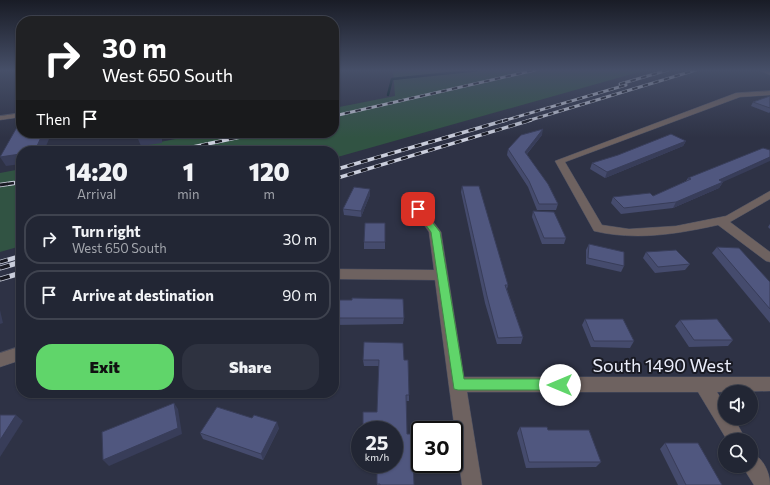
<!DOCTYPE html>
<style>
:root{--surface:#222634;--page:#2e3240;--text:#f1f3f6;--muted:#a2a5ac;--line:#3f434f;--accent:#60d56a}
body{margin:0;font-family:Commissioner,sans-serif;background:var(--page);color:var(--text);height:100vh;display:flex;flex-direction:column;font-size:15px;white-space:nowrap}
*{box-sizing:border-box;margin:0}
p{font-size:13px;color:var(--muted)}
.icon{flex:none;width:22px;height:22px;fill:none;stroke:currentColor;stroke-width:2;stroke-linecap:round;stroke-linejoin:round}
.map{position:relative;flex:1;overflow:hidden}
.side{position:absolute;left:16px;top:146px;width:323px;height:252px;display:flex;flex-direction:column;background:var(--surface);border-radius:16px;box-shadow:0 1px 3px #0004,0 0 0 1px var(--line)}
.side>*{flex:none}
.guide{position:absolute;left:16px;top:16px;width:323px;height:122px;border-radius:16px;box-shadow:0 1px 3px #0004,0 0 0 1px var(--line);background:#202124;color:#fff;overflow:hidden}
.controls{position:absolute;left:718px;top:385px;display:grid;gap:8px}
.controls a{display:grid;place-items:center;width:40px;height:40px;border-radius:50%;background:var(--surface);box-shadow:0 1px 3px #0004,0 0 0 1px var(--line);font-size:20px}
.speed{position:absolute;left:351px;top:421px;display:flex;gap:8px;font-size:20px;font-weight:700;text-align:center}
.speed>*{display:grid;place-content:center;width:52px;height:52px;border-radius:50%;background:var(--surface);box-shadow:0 1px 3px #0004,0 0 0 1px var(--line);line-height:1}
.speed small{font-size:10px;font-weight:400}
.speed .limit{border:2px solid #111;border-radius:6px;background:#fff;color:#111}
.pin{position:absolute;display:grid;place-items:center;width:34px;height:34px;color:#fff;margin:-17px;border-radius:8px;box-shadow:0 2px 6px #0006}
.me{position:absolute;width:44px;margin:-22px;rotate:270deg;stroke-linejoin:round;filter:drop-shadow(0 0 3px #0008)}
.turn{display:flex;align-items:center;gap:14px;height:84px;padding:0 20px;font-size:18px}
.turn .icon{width:52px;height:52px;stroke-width:2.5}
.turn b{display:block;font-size:28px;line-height:34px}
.then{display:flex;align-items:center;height:38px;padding:0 20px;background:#0003;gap:8px;font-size:15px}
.eta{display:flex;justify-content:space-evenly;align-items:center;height:68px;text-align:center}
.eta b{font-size:24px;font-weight:800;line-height:28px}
.action{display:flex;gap:8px;margin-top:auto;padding:8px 20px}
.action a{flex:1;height:46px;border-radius:16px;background:var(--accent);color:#111;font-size:16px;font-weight:800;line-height:46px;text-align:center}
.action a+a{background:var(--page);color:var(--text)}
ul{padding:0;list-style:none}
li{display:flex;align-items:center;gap:12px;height:50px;margin:0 8px 6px;padding:0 12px;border:2px solid var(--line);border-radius:16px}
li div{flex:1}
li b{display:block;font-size:15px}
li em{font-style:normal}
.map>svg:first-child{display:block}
.green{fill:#315343}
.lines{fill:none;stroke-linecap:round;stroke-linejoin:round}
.stream{stroke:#001e22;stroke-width:2.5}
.minor-casing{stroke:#4c5062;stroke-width:1}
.minor{fill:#6e6260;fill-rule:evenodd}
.rail-far3-casing{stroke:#cacedc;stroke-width:3}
.rail-far2-casing{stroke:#cacedc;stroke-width:3.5}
.rail-far1-casing{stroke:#cacedc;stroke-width:4.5}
.rail-casing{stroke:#cacedc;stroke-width:5}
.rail-far3{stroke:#191a23;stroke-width:2;stroke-dasharray:5.5;stroke-linecap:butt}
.rail-far2{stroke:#191a23;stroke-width:2.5;stroke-dasharray:7;stroke-linecap:butt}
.rail-far1{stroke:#191a23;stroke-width:3;stroke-dasharray:8;stroke-linecap:butt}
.rail{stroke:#191a23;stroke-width:3.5;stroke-dasharray:10;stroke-linecap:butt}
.wall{fill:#454b6d}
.shaded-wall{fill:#383d59}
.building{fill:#50577f;stroke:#383d59}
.route{fill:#60d56a;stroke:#3e8a45}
.labels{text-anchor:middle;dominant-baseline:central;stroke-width:4;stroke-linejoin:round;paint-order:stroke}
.near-street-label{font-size:18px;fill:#eaedfa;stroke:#191a23}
</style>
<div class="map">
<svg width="770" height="485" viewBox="0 0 770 485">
<rect width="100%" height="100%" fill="#2e3245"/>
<g class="green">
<polygon points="393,70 646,70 334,158 334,151 114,151 206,133 334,133 334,108 395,96"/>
<polygon points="21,169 21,246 0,252 0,173"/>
</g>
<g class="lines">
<polyline class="stream" points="388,95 392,79 479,70"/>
<defs>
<g id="minor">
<polygon points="760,70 770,71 770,75 761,71"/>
<path d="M770,91V95L740,97L565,162L602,225L629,229L676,226L726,216L770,191V199L730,222L770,252V262L766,261L718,225C677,234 636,241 594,231L555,161L736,93Z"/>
<polygon points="21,113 21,117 0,120 0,116"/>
<polygon points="418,206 422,207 441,232 464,377 770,377 770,391 717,392 725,405 725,418 734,418 746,440 727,440 698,392 467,392 482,485 462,485 435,280 334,279 334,269 434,270 429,232 413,209"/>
<polygon points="21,346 21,360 0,367 0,353"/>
<path d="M751,452C763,458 770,472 770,485H754L744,469L743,466H751Z"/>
</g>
</defs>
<use href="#minor" class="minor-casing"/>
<use href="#minor" class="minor"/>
<defs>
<g id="rail-far3">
<polyline points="620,84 668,70"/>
<polyline points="334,116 535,70"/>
<polyline points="503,121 626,85"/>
<polyline points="527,121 696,70"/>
</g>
<g id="rail-far2">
<polyline points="174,151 259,133"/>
<polyline points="334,170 506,120"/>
<polyline points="334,179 531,120"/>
<polyline points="7,184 21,182"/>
</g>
<g id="rail-far1">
<polyline points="0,185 14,183"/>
<polyline points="0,262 21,256"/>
<polyline points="18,263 21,262"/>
</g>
<g id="rail">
<polyline points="0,268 21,262"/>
<polyline points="0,279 21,273"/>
</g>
</defs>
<use href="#rail-far3" class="rail-far3-casing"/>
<use href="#rail-far2" class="rail-far2-casing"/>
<use href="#rail-far1" class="rail-far1-casing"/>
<use href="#rail" class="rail-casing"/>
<use href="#rail-far3" class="rail-far3"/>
<use href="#rail-far2" class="rail-far2"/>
<use href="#rail-far1" class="rail-far1"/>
<use href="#rail" class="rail"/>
</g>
<g class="wall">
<polygon points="770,96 770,112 769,113 751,106 753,102"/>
<polygon points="542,135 527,154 558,204 556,210 537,210 528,187 507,155 508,149"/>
<polygon points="686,141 683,146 605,178 590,169 592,163"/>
<polygon points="688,178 723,182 719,188 673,208 621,214 611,203 613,197 653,196 686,181"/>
<polygon points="462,186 508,285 507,289 523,337 521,344 497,344 485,303 461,192"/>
<polygon points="370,189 370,195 361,217 344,215 343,209"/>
<polygon points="533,211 566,238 564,244 542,244 532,217"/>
<polygon points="385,223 385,249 364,249 364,242"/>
<polygon points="770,224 770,229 768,227"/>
<polygon points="589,244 624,266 621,272 586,264 586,250"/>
<polygon points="717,247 770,282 770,323 712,253"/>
<polygon points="646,252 690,264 685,270 655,273 643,258"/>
<polygon points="334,300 404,318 403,324 334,325"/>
<polygon points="585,319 634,341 630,348 591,347 582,325"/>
<polygon points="680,320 733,340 728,346 689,347 675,326"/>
<polygon points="363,360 404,360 409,395 409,401 406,401 407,434 414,485 377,485 377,412 379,366 364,366"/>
<polygon points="520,427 548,430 601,462 596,467 526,468 517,433"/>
<polygon points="279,428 263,460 203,439 200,433"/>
<polygon points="665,443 722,485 678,485 660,449"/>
</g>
<g class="shaded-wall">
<polygon points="21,99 21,108 20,108 15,100"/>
<polygon points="543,129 542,135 524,157 525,152"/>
<polygon points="43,133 89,133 49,139 44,151 26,151"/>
<polygon points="159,133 162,133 162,143 141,146 138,139"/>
<polygon points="686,141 683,146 605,178 607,172"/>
<polygon points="21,154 21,164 6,166 0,157"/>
<polygon points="770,157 770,161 723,182 719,188 673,208 676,202 719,180"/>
<polygon points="370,189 370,195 361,217 361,211"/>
<polygon points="0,310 3,323 0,324"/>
<polygon points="48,393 70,393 54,399"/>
<polygon points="174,403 178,409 182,434 109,466 103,460"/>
<polygon points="16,415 23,421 0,457 0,440"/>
<polygon points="277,422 279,428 263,460 261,454"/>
</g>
<g class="building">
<polygon points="21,88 21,99 15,100"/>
<polygon points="770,96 770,108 753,102"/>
<polygon points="21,120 21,133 43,133 37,146 26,151 21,151 20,154 0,157"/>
<polygon points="543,129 525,152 548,184 558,204 539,204 529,181 508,149 521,135"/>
<polygon points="139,133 159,133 159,136 138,139"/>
<polygon points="671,134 686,141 607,172 592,163 618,155"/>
<polygon points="763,148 770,150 770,157 719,180 723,182 676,202 624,208 613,197 650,193 653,196 691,179 688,178"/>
<polygon points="462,186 479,186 508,285 505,285 523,337 498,338 487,296"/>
<polygon points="354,187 370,189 361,211 343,209"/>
<polygon points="533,211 554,212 566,238 544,238"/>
<polygon points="365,223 385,223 385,242 364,242"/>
<polygon points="589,244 624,252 624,266 588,258"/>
<polygon points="717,247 739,248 770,282 770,309"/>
<polygon points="676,250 690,264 658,267 646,252"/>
<polygon points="352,298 403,299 404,318 334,318 334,300 352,300"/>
<polygon points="585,319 623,319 634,341 594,341"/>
<polygon points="717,319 733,340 694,340 680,320"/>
<polygon points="364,342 403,343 404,360 408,360 409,395 406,395 407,434 412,434 414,485 380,485 380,484 377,484 377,464 394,464 394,430 363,430 363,412 377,412 379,360 363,360"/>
<polygon points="174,403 178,428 103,460 102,432"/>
<polygon points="217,407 252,418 254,415 277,422 261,454 200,433"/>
<polygon points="0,415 16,415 0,440"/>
<polygon points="520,427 547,427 548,430 589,430 601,462 529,462"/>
<polygon points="665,443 698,443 722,485 686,485"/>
</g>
<linearGradient id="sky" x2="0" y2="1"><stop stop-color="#191c26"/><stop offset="0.51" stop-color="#464f68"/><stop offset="1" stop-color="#464f68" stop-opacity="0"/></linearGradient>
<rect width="770" height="138" fill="url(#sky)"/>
<polygon class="route" points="418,207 421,208 440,232 464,379 560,379 565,381 567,385 565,389 560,390 458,390 454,389 431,232 414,209"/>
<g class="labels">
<g class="near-street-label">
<text x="662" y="365">South 1490 West</text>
</g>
</g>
</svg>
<div class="controls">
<a><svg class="icon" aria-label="sound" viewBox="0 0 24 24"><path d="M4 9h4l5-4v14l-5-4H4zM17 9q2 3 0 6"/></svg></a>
<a><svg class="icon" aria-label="search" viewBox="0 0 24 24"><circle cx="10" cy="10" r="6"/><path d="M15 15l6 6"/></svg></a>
</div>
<div class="speed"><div>25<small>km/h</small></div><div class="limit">30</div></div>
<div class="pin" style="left:418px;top:209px;background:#d93025"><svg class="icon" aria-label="arrive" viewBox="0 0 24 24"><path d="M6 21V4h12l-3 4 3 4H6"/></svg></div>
<svg class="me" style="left:560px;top:385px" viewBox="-20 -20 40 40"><circle r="19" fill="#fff"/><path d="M0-13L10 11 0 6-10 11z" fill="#60d56a"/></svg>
<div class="guide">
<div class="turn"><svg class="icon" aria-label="right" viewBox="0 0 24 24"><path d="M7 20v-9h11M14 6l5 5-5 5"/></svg><div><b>30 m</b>West 650 South</div></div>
<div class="then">Then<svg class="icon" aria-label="arrive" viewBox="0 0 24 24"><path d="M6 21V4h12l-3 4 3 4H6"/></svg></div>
</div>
<section class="side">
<div class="eta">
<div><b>14:20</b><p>Arrival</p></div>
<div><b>1</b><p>min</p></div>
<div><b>120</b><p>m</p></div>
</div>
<ul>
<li><svg class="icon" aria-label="right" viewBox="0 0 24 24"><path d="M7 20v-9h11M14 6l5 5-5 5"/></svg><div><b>Turn right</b><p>West 650 South</p></div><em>30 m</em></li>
<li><svg class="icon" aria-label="arrive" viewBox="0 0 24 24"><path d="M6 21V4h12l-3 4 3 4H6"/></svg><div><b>Arrive at destination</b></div><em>90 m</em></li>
</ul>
<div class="action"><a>Exit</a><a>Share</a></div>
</section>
</div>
